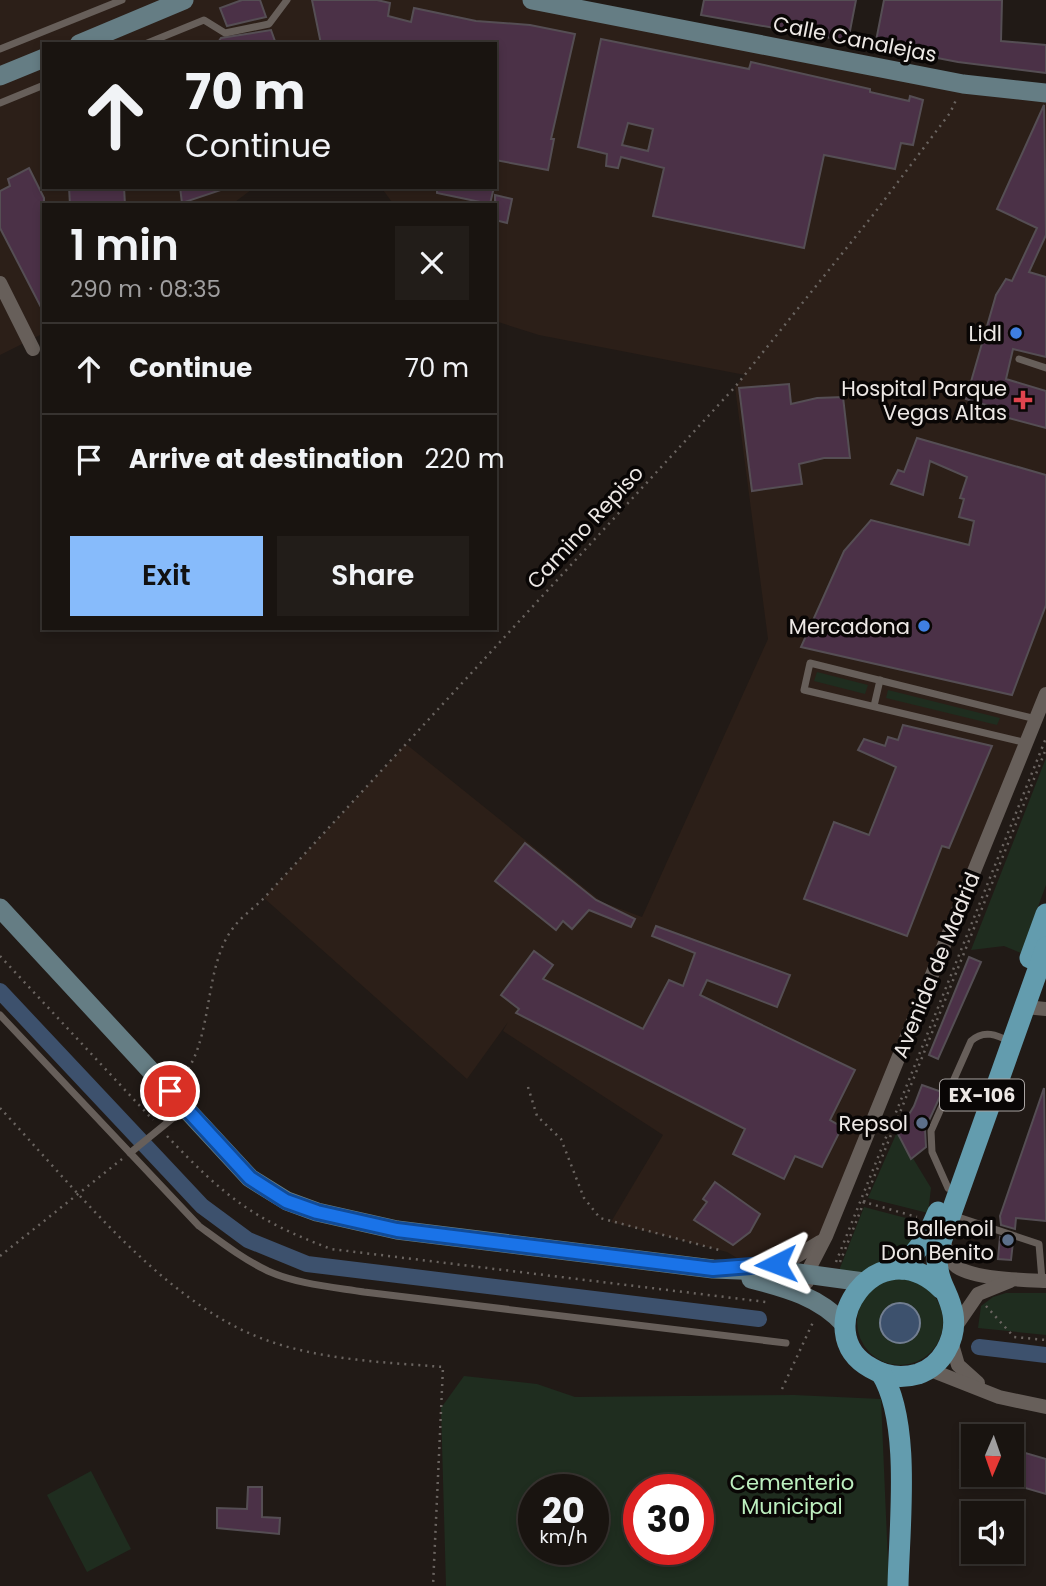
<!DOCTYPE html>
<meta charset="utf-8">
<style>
:root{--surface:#191410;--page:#221d19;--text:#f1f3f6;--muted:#9f9e9f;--line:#373330;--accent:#87bbfb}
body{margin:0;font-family:Poppins,sans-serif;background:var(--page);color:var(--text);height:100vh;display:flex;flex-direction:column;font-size:26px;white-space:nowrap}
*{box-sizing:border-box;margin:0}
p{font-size:23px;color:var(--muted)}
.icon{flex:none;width:38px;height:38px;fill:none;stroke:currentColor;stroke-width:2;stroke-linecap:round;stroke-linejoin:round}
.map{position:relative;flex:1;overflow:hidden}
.panel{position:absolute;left:42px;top:203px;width:455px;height:427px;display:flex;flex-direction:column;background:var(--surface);border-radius:0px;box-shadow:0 4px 10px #0003,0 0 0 2px var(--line)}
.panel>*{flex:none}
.banner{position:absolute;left:42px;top:42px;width:455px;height:147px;border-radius:0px;box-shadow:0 4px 10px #0003,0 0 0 2px var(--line);background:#191410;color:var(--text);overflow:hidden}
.needle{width:46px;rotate:182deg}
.fabs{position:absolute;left:961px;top:1424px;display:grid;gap:14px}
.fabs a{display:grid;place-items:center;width:63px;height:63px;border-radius:0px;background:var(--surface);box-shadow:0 4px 10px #0003,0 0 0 2px var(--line);font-size:35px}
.speed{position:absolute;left:518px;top:1474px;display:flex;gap:14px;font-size:35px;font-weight:700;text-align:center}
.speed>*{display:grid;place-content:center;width:91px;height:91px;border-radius:50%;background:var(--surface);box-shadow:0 4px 10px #0003,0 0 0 2px var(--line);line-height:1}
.speed small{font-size:18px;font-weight:400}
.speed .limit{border:10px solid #d22;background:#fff;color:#111}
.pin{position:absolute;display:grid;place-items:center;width:60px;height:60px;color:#fff;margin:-30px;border:4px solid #fff;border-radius:50%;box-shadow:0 2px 7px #0007}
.me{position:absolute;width:77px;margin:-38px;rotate:267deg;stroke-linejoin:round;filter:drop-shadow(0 0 5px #0008)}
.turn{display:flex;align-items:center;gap:24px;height:147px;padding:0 28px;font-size:32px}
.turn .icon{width:91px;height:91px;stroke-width:2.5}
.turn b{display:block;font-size:49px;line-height:60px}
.round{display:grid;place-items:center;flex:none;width:74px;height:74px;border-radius:0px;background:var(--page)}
.head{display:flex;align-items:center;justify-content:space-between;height:119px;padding:0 28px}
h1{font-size:42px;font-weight:600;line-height:52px}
.cta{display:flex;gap:14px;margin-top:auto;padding:14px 28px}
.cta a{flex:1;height:80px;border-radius:0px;background:var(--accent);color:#111;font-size:28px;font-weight:600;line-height:80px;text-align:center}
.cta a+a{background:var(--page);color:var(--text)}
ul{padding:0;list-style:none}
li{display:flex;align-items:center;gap:21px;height:91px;padding:0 28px;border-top:2px solid var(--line)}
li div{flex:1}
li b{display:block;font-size:26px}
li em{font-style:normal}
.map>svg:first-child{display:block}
.built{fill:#2c1f18}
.green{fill:#1f2d1f;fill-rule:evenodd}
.water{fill:#3d516d;stroke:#727e91;stroke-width:2}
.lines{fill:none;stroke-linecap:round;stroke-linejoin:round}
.canal{stroke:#3d516d;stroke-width:16}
.building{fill:#4b3147;stroke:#554e54;stroke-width:2;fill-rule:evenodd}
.path{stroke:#6a6460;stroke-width:2.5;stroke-dasharray:2 5;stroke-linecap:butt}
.lane{stroke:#675f5a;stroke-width:7}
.street{stroke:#675f5a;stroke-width:14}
.secondary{stroke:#657d84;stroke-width:19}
.primary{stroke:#639cae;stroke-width:21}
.route-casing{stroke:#114b97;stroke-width:18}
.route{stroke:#1a73e8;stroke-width:12}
.shop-dot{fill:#3f7fe0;stroke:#090605;stroke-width:2.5}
.health-dot{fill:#e0444e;stroke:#090605;stroke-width:2.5}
.service-dot{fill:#5c6f8a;stroke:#090605;stroke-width:2.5}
.labels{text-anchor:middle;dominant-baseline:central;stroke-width:7;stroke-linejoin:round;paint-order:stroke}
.shield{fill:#090605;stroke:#a9a4a2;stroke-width:2}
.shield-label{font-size:19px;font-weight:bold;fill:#ede8e5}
.street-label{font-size:21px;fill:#ede8e5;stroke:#090605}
.poi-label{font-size:21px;fill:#ede8e5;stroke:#090605;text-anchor:end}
.park-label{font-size:21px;fill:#bdefbf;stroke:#090605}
</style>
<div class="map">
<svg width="1046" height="1586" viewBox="0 0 1046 1586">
<rect width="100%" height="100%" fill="#211a16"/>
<polygon class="built" points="0,0 532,0 1046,93 1046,693 835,1214 809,1251 749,1265 727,1252 611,1222 663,1135 503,1031 508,1022 467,1079 264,898 406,744 602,902 642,917 768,639 735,387 745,375 539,335 495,321 495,205 394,205 381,187 495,187 495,44 44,44 44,187 255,187 231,205 44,205 44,333 0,355"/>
<g class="green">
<polygon points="817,672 868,685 865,694 814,681"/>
<polygon points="888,690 1000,718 997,725 886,698"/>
<polygon points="1046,758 1046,885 1021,953 1004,946 971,950"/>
<polygon points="897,1132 931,1188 928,1213 868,1198"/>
<polygon points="864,1207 925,1223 896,1261 859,1274 838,1273"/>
<circle cx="900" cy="1322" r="43"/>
<polygon points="1006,1293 1046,1293 1046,1335 978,1328 981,1306 993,1297"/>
<path d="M464,1376L537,1384L575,1397L794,1395L881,1399L889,1586H446L441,1408ZM534,1489H593V1549H534ZM639,1489H698V1549H639Z"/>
<polygon points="91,1471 131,1549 87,1572 47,1495"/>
</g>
<circle class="water" cx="900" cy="1323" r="20"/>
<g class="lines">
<g class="canal">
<polyline points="0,991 202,1206 248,1240 307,1264 759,1319"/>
<polyline points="979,1347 1046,1355"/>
</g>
</g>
<g class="building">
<polygon points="242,0 260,0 266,17 227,26 220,8"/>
<polygon points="312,0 377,0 390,3 388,16 411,22 414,8 476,21 530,25 575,34 551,139 554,139 548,170 495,160 495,44 321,44"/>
<polygon points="704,0 856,0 848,41 701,15"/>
<polygon points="884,0 1002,0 1001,41 1046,45 1046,73 958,62 875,46"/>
<polygon points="271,30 276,44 217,44 221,38"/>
<path d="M601,39L749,69L751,62L870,89V92L909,101L910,96L923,100L913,145L901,143L895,169L824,155L804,248L653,216L664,168L621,157L618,168L606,166L607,154L578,147ZM628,123L653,129L648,151L622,145Z"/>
<polygon points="1044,105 1046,235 1029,272 1046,277 1046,357 1013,349 1006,379 1046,391 1046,428 997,415 999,409 966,399 996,295 1006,279 1012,281 1037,228 997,209"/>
<polygon points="29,168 44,198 44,313 0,228 0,191 10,186 8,179"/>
<polygon points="69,187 124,187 125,205 70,205"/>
<polygon points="180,187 223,187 224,189 182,203"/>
<polygon points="437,187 494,187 490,204 437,193"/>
<polygon points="495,195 512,199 507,223 495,220"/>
<polygon points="789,384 791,404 817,398 843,397 850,458 824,458 799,464 802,484 752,491 739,388"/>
<polygon points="917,438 1046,475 1046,605 1012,695 801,647 844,551 871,520 969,545 974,521 959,517 964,499 960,498 967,477 930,461 923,495 891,484 898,470 904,472"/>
<polygon points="903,725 992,746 949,848 942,846 907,936 804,899 834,822 869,835 896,767 858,750 864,739 885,746 888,737 898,740"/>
<polygon points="525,843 596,900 635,919 631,927 589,910 572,929 563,921 556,930 495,881"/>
<polygon points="656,926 790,975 777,1007 707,980 700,995 855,1070 830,1120 842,1127 822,1167 795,1156 784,1179 733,1154 745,1129 516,1013 519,1009 501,995 534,951 553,965 543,979 643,1029 669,980 683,986 695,953 652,936"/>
<polygon points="969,957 981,962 938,1059 929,1055"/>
<polygon points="922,1085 942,1092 925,1129 926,1147 911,1159 897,1132 902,1118 905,1121 914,1106"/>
<polygon points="1044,1088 1046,1221 1016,1218 1015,1229 1001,1225 1000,1216"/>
<polygon points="715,1182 760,1214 750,1232 733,1245 694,1220 707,1202 703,1199"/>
<polygon points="1000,1237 1013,1242 1011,1260 998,1259"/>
<polygon points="969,1434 973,1434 973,1473 960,1469"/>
<polygon points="1012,1449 1046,1459 1046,1494 1012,1484"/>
<polygon points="248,1487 262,1487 262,1517 280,1518 279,1534 217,1528 217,1508 247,1509"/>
</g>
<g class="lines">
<g class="path">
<polyline points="0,956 153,1120"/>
<path d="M180,1080C215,1041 202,969 233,928C241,917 254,908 264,898L735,387L873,215L950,113L956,100"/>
<polyline points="528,1087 537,1116 561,1139 584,1198 600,1218 723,1251"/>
<path d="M0,1108C72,1185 160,1298 258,1337C316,1360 382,1362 443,1367L433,1586"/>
<path d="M167,1136C224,1196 252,1219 331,1249L766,1302"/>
<polyline points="864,1202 1046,749"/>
<polyline points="0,1256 122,1159"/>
<polyline points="836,1262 1046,738"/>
<polyline points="840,1262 864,1202 917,1217"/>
<polyline points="986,1306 1014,1337 1046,1340"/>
<polyline points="782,1389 814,1320"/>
</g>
<g class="lane">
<polyline points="145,44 204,20 225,33 269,24 287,0"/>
<polyline points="0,49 122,0"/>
<polyline points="0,103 44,85"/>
<polyline points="1019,359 1046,368"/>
<polyline points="874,706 880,680"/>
<polyline points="1027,743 804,690 810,663 1036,719"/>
<path d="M0,1015L199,1226C221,1242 243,1259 268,1271C297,1284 333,1287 364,1292L786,1343"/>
<polyline points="130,1153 184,1109"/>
<path d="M948,1188L932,1152L931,1131L971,1041C984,1029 997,1035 1011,1042"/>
<polyline points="952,1215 1039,1244 1042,1280"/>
</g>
<g class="street">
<polyline points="0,283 33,349"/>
<polyline points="1025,1007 1046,1009"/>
<path d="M943,1237C945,1247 948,1260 957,1267C975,1279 1024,1280 1046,1281"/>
<polyline points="766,1265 792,1259 820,1242"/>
<polyline points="807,1282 810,1267 826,1236 1046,694"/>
<polyline points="954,1329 978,1294 1010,1281"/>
<polyline points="951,1341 958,1365 978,1383"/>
<polyline points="928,1369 999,1397 1046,1407"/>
</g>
<g class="secondary">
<polyline points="532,0 963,84 1046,93"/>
<polyline points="79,44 184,0"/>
<polyline points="0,76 44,58"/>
<polyline points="0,908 250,1178 287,1201 317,1212 397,1230 713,1269 791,1272 864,1282"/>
<path d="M751,1279C786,1288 820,1297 845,1325"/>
</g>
<g class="primary">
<polyline points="1030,958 1046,914"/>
<polyline points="902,1269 927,1237 938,1212"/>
<path d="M942,1289C878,1225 805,1332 871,1368C886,1377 901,1379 918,1374C942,1366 957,1339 953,1314C949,1290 936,1284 937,1253L1046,947"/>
<path d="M881,1373C912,1422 899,1528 898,1586"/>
</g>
</g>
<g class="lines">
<defs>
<polyline id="route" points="170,1091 250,1178 286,1201 317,1212 397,1230 713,1269 776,1264"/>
</defs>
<use href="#route" class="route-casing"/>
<use href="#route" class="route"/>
</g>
<g class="shop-dot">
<circle cx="1016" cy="333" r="7"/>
<circle cx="924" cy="626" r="7"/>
</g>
<path class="health-dot" d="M1019.5 389.5h7v7h7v7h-7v7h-7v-7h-7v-7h7z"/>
<g class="service-dot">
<circle cx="922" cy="1123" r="7"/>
<circle cx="1008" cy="1240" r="7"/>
</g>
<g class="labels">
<rect class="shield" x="940" y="1079.5" width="84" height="31" rx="5"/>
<g class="shield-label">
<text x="982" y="1095">EX-106</text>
</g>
<g class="street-label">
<text transform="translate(855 39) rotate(11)">Calle Canalejas</text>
<text transform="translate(585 527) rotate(-47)">Camino Repiso</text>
<text transform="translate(936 965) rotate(-68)">Avenida de Madrid</text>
</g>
<g class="poi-label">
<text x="1002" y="333">Lidl</text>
<text x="1007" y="388">Hospital Parque<tspan x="1007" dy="24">Vegas Altas</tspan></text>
<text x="910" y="626">Mercadona</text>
<text x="908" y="1123">Repsol</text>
<text x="994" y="1228">Ballenoil<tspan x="994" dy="24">Don Benito</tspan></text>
</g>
<g class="park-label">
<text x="792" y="1482">Cementerio<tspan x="792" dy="24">Municipal</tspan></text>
</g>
</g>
</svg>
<div class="fabs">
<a><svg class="needle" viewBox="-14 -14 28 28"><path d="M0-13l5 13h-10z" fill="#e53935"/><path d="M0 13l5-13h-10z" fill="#9f9e9f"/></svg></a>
<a><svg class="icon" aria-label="sound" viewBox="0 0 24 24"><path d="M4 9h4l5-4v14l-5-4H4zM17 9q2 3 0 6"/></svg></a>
</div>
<div class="speed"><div>20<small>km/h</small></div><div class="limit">30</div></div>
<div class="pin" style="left:170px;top:1091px;background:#d93025"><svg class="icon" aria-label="arrive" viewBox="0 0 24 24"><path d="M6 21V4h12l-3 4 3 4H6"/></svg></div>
<svg class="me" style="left:776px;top:1264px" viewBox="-20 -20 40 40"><path d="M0-17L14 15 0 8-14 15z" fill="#1a73e8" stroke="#fff" stroke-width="4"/></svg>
<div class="banner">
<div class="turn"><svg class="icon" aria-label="ahead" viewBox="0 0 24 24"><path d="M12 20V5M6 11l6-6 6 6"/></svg><div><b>70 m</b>Continue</div></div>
</div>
<section class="panel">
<div class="head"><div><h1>1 min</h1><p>290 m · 08:35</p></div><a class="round"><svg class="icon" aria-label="close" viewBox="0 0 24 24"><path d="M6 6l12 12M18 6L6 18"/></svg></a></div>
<ul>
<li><svg class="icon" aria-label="ahead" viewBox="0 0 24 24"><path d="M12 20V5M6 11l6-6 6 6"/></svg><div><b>Continue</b></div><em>70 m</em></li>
<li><svg class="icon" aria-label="arrive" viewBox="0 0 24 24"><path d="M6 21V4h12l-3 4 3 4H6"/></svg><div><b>Arrive at destination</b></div><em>220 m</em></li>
</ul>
<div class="cta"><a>Exit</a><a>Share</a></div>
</section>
</div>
